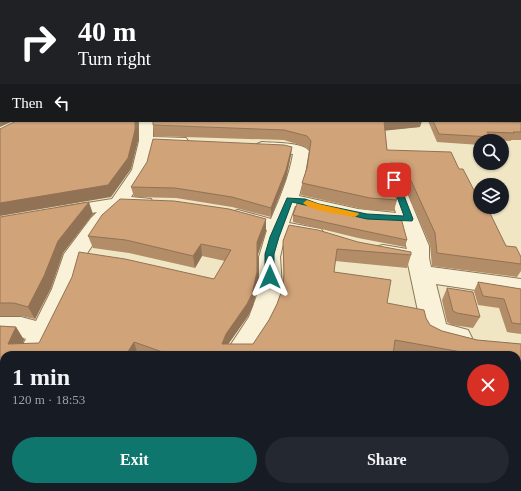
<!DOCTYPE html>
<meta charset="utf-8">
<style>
:root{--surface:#171b24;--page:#242831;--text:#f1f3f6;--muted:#9ea1a6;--accent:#0f766e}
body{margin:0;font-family:Georgia,serif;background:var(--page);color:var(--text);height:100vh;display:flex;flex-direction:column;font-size:15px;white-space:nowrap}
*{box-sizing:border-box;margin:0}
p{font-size:13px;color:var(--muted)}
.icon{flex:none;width:22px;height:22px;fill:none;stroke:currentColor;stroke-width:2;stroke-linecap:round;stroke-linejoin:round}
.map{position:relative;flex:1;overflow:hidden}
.details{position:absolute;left:0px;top:351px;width:521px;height:140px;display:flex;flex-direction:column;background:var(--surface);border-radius:12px 12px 0 0;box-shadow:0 1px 3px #0004}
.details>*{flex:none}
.guide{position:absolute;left:0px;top:0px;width:521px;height:122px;box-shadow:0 1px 3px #0004;background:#202124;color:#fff;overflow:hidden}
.buttons{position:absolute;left:473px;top:134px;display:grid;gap:8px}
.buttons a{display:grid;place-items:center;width:36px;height:36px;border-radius:50%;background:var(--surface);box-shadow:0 1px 3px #0004;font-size:20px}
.pin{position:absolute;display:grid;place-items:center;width:34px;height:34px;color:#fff;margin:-17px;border-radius:8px;box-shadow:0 2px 6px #0006}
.me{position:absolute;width:44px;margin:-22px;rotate:0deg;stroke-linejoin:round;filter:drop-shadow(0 0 3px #0008)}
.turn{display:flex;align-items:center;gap:14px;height:84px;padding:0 12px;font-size:18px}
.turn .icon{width:52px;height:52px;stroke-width:2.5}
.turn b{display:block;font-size:28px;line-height:34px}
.then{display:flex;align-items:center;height:38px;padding:0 12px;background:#0003;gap:8px;font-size:15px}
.round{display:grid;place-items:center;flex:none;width:42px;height:42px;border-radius:21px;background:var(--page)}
.summary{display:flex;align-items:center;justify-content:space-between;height:68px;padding:0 12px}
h1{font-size:24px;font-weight:800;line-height:30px}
.action{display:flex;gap:8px;margin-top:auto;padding:8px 12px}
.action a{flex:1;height:46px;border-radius:24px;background:var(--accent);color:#fff;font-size:16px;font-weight:800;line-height:46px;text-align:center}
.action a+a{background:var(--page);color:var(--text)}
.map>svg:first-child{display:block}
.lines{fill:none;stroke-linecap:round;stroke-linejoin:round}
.minor-casing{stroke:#8c785a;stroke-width:2}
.minor{fill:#faf2d8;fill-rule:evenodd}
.wall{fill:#b38c68}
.shaded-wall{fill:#927255}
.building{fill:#d0a379;stroke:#927255}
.route{fill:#0f766e;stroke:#0a4d48}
.slow{fill:#f59e0b}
</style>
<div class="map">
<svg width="521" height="491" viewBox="0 0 521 491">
<rect width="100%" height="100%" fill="#f0e6c4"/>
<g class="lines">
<defs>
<g id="minor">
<polygon points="139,121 153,121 153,137 186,138 188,141 186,144 153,145 148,170 131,197 151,199 153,203 151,207 144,209 123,209 105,226 86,255 76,289 45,355 17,355 26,339 21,337 0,337 0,317 21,317 36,321 52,289 64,254 91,218 97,212 62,219 55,217 52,213 55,209 62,207 112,199 132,170 139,141"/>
<path d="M262,142C273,143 303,142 309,151L305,174L299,196L358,209L396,213L385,180L388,176L394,175L400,176L429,246V258L431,267L521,279V297L436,284L446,324L468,330L472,338L468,346L459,349L432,342L426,337L422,330L408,264L375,257L372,252L375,247L383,245L407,249L400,225L368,223L295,206L289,223L321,229L324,234L321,239L314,240L285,235L280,257L282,287L280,298L271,324L253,355H224L249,317L256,298L259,287V257L267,230L231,220L228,216L231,212L238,210L271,219C280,198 289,177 293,154L257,150L254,147L257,144Z"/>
<polygon points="0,445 4,446 4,480 0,479"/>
<polygon points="374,487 417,487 419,491 376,491"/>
</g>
</defs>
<use href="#minor" class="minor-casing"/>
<use href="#minor" class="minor"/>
</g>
<g class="wall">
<polygon points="520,61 521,61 521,140 511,140 511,141 490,140 489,141 480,141 480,145 437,142 428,121 521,122 520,119"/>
<polygon points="153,125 420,127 385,130 387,150 459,169 476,194 506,246 521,257 521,271 517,277 432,266 430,245 400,175 389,175 397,200 394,211 367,210 301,195 302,183 307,168 310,151 306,147 284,140 154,136"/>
<polygon points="291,155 286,179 271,217 232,207 176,198 134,197 131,187"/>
<polygon points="93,214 63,253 51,288 35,319 21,316 0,316 0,217"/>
<polygon points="293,215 407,240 405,247 358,238 293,222"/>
<polygon points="266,231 258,254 258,285 253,306 248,316 228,344 253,344 269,320 277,304 283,287 284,280 283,254 283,241 358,242 411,255 407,268 335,261 334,272 387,303 426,318 430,325 442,331 477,340 521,344 521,491 495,491 495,487 517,487 517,355 406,355 393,353 393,355 4,355 4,457 0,453 0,326 16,327 24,340 22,344 39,343 214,279 225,261 202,256 195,268 129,253 93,248 88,236"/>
<polygon points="478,282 521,289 521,334 507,332 499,308 478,305 474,291"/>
<polygon points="447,288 480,317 473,328 452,325 447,322 442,300"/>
<polygon points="419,487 476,487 476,491 422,491 422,489"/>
</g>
<g class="shaded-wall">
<polygon points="0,115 1,115 1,121 13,121 0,127"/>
<polygon points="135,121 138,121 138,141 131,169 111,197 0,216 0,203"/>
<polygon points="384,121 422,121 420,127 382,131"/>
<polygon points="292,147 291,155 286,179 271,217 271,208"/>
<polygon points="390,163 388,175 386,168"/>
<polygon points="89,202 93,214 63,253 51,288 35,319 28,307 58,241"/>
<polygon points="266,219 266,231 258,254 258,285 253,306 248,316 227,346 222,344 257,242"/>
<polygon points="201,244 202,256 195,268 193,256"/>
<polygon points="16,327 24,340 17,355 8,344"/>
<polygon points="134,342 138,355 126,355"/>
<polygon points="248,487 253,487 251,491 246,491"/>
</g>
<g class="building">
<rect x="0" y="61" width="1" height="54"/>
<rect x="520" y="61" width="1" height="50"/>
<polygon points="16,121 135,121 135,130 128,158 108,185 0,203 0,129"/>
<polygon points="153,121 384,121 387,150 451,152 459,169 463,169 476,194 480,194 480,207 487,207 506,246 516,247 521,257 521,264 437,253 435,233 403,163 390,163 386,168 397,200 370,198 302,183 307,168 311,141 307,136 284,130 153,125"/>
<polygon points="433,121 521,122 521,132 513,132 514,133 487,132 491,137 439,134"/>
<polygon points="153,139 284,145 292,147 286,170 271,208 232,197 175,188 131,187 147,162"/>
<polygon points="120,199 174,201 229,209 266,219 257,242 257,272 252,294 247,304 226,334 222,344 253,344 269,320 277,304 283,287 284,273 283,241 289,225 318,230 358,242 411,252 411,255 337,249 334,272 391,280 387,303 424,310 426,318 430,325 442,331 477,340 521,344 521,491 506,491 506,487 517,487 517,355 478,355 395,340 393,355 171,355 134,342 126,355 4,355 4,449 0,448 0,326 16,327 8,344 39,343 72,277 79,252 125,259 214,279 231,250 201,244 193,256 126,240 88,236 102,215"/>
<polygon points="298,201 368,217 401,218 407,240 360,230 293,215"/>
<polygon points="89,202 58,241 44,276 28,307 14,303 0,303 0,217"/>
<polygon points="478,282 521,289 521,324 512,323 504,299 483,296"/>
<polygon points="447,288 473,292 480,317 457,313 453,311"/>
<polygon points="67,487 82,487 98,491 65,491"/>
<polygon points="189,487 248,487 246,491 186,491"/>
<polygon points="446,487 476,487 476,491 457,491"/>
</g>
<linearGradient id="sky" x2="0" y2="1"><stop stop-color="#8dbad7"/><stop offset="0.47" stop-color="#f8f4e4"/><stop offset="1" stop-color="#f8f4e4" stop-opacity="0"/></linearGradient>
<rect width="521" height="130" fill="url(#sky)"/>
<polygon class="route" points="394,177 398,180 413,219 412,221 367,219 292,202 279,237 274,254 274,277 273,280 266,280 265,277 265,254 270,237 287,198 305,199 319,204 367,214 404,216 391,180"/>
<path class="slow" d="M307,200L319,204L358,213L359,214L355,217C341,214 313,212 303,203Z"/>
</svg>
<div class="buttons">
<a><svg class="icon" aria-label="search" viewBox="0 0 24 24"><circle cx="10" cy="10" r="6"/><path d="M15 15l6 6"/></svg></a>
<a><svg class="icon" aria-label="layers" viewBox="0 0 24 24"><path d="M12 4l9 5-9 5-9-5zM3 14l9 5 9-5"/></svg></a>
</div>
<div class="pin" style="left:394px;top:180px;background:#d93025"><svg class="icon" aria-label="arrive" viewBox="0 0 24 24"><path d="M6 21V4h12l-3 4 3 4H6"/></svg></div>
<svg class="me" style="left:270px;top:277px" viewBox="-20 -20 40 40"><path d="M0-17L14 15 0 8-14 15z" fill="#0f766e" stroke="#fff" stroke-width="4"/></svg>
<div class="guide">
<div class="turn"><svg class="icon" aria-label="right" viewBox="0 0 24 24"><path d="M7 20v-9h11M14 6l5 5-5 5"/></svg><div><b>40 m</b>Turn right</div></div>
<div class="then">Then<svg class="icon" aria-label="left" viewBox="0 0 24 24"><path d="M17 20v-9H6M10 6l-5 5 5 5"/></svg></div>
</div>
<section class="details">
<div class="summary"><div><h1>1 min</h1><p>120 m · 18:53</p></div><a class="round" style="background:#d93025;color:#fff"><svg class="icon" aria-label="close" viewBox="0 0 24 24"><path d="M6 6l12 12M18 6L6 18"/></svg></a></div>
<div class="action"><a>Exit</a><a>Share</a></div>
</section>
</div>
